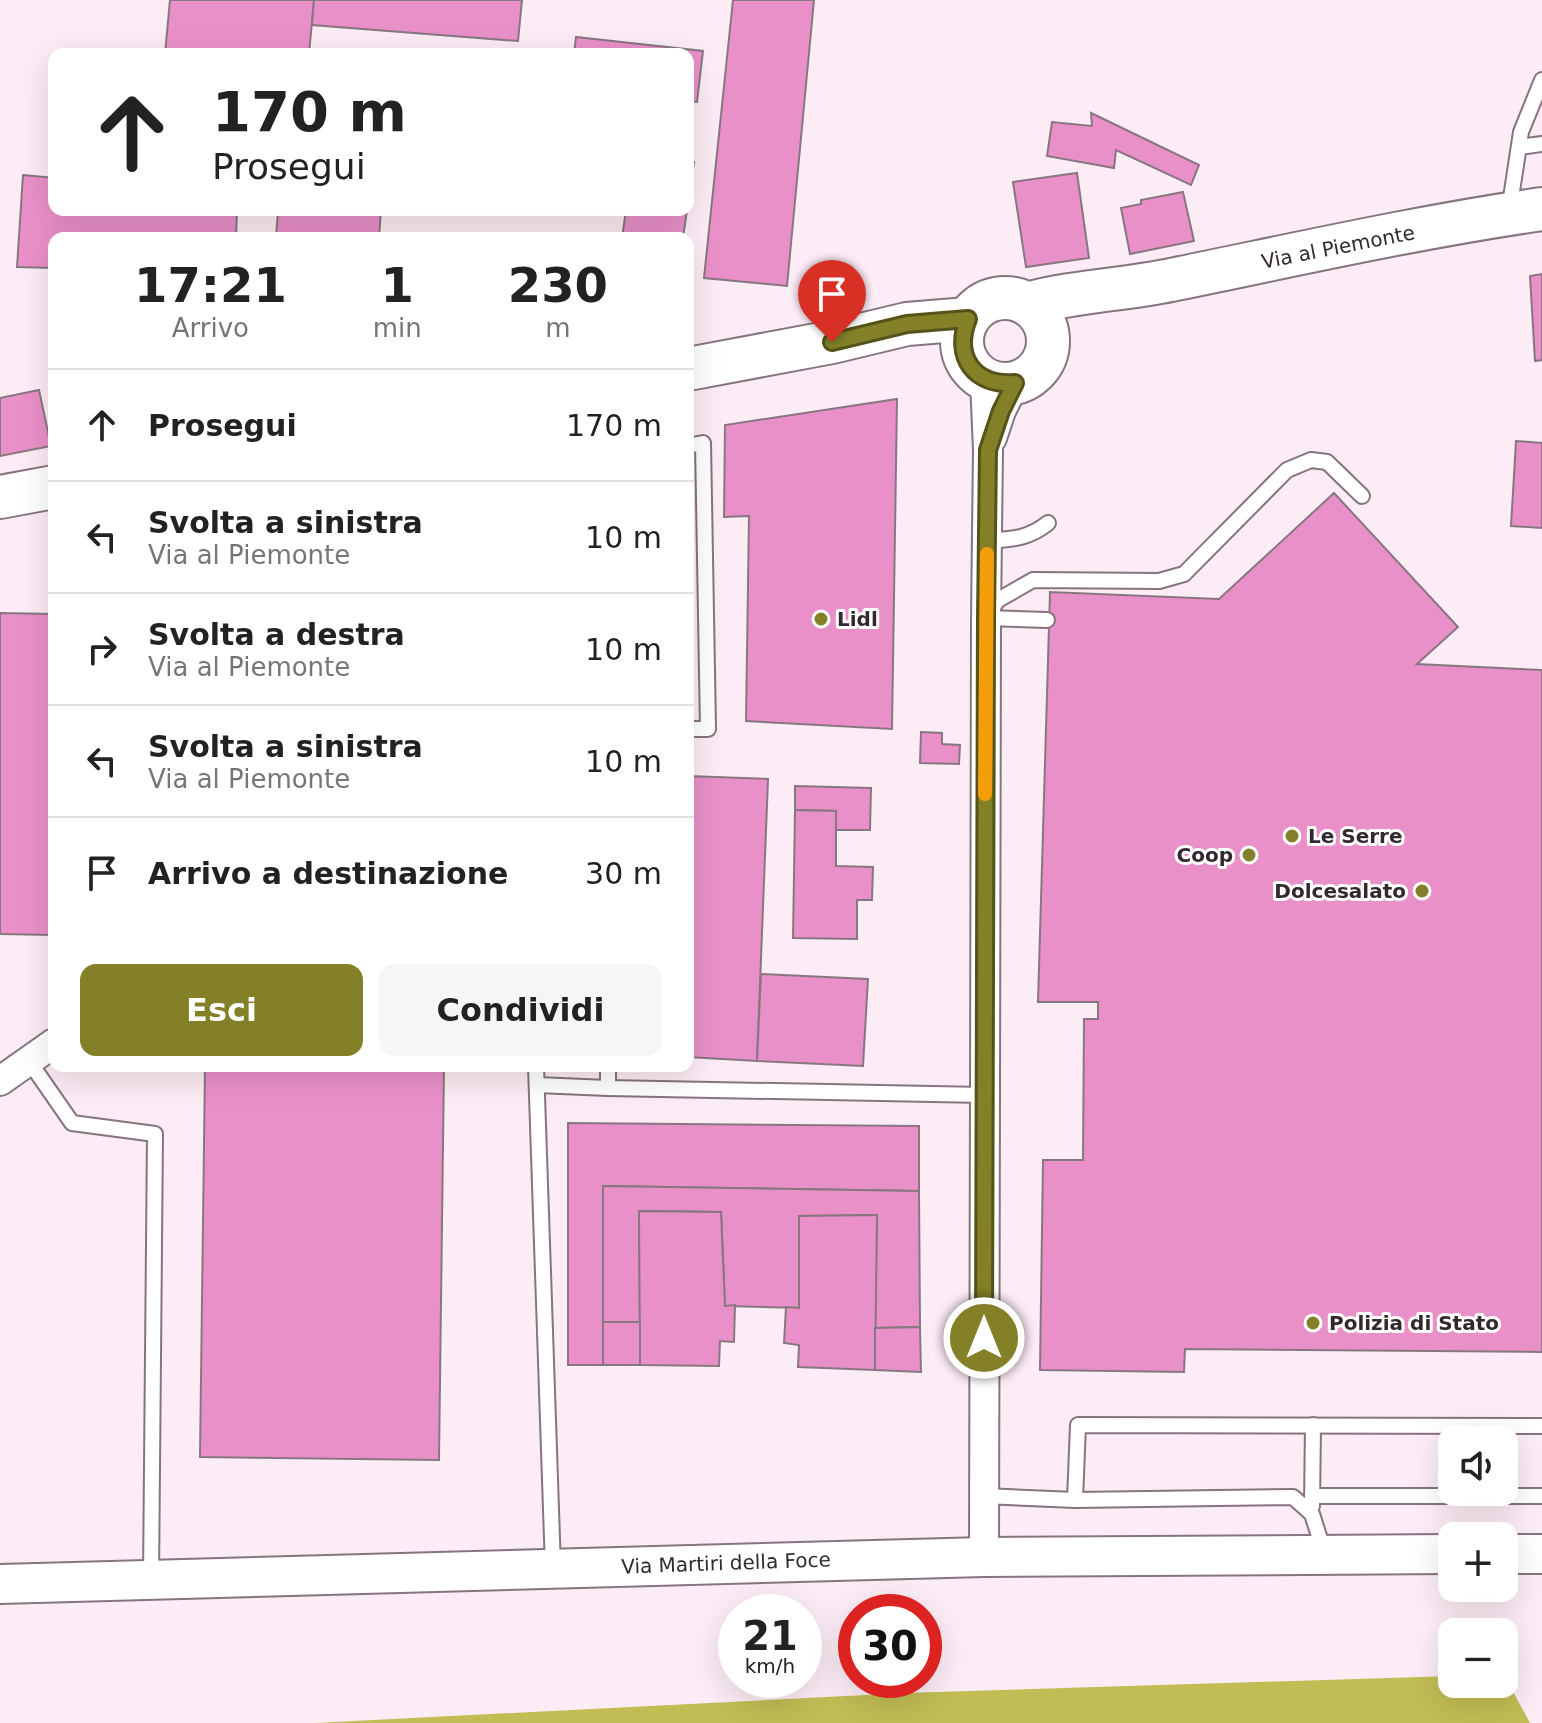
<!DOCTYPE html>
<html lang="it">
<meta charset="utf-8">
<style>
:root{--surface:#fff;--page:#f6f6f6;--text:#222;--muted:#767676;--line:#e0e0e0;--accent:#838028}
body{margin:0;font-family:"DejaVu Sans",sans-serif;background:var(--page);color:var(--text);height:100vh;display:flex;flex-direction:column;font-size:30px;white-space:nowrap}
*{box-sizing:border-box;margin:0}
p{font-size:26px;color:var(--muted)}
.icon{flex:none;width:44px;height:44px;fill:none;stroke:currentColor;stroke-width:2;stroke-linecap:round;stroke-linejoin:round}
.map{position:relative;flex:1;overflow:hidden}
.side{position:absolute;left:48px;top:232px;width:646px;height:840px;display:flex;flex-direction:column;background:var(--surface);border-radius:16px;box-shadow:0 8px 32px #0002}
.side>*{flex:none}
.banner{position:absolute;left:48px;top:48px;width:646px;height:168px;border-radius:16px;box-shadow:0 8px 32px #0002;background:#fff;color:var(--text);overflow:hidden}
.fabs{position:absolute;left:1438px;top:1426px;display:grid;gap:16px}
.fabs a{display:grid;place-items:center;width:80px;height:80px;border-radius:16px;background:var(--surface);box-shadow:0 8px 32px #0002;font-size:40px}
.speed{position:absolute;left:718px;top:1594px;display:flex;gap:16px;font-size:40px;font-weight:700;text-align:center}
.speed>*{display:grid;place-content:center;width:104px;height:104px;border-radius:50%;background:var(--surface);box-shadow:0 8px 32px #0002;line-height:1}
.speed small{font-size:20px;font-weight:400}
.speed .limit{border:12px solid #d22;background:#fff;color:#111}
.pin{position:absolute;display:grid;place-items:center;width:68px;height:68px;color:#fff;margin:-82px -34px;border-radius:50% 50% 50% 0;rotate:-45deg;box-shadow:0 0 8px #0007}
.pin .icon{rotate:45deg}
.me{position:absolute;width:88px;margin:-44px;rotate:0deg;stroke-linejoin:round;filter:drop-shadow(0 0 6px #0008)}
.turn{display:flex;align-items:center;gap:28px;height:168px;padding:0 32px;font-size:36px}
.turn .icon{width:104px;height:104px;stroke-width:2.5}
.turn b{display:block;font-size:56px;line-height:68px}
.eta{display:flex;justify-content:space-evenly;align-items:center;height:136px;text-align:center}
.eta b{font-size:48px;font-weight:800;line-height:56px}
.primary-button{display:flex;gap:16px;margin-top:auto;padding:16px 32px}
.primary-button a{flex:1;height:92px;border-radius:16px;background:var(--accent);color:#fff;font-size:32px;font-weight:800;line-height:92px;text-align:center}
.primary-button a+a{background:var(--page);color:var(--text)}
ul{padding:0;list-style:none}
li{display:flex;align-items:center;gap:24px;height:112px;padding:0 32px;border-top:2px solid var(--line)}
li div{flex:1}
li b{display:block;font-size:30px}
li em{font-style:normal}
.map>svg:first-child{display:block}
.water{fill:#c1bd54}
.building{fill:#e990c8;stroke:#887681;stroke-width:2}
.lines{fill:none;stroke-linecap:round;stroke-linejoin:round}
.lane-casing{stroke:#86747f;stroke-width:18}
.street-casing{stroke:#86747f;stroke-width:32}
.secondary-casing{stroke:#86747f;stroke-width:42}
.primary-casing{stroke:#86747f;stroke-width:46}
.lane{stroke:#fff;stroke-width:14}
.street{stroke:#fff;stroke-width:28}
.secondary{stroke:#fff;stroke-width:38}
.primary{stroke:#fff;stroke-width:42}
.route-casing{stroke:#55531a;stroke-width:20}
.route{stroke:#838028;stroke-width:14}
.slow{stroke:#f59e0b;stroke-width:14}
.poi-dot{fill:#838028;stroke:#fff;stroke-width:3}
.labels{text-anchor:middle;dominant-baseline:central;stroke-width:6;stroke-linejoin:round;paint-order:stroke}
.street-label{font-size:20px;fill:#31292e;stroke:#fff}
.poi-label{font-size:20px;font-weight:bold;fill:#31292e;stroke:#fff;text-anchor:start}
</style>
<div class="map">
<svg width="1542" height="1723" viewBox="0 0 1542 1723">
<rect width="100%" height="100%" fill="#fcecf5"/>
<polygon class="water" points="1504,1675 1530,1723 315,1723 905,1693 1452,1676 1452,1684 1504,1684"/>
<g class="building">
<polygon points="170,0 314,0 309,54 165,54"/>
<polygon points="314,0 522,0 518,41 312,25"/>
<polygon points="733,0 814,0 787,286 704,278"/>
<polygon points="576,37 703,51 697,102 689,101 688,114 688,54 574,54"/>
<polygon points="1091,113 1199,165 1191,185 1116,150 1114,168 1047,156 1052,122 1092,126"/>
<polygon points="688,162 694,162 688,206"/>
<polygon points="1077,173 1089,258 1026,267 1013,182"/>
<polygon points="23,175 54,178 54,210 237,210 236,238 54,238 54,268 17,267"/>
<polygon points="1183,192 1194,241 1130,254 1121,208 1141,204 1141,200"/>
<polygon points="278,210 381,210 379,238 276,238"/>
<polygon points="626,210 687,210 683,238 622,238"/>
<polygon points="1542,274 1542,360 1535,361 1530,276"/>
<polygon points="39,390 51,446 0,456 0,398"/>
<polygon points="897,399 892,729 746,721 749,516 724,517 725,425"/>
<polygon points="1516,441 1542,443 1542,528 1511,526"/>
<polygon points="1334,493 1458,627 1417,664 1542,670 1542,1352 1185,1349 1184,1372 1040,1370 1043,1160 1083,1160 1084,1019 1098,1019 1098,1002 1038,1002 1050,592 1219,599"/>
<polygon points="0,613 54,614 52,935 0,934"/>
<polygon points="921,732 942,733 942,744 960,745 959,764 920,763"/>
<polygon points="688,776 768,779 757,1061 688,1057"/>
<polygon points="795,786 871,788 870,830 836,830 836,811 795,810"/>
<polygon points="795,810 836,811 836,866 873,867 872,900 857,900 857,939 793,938"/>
<polygon points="761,974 868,979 863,1066 757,1061"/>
<polygon points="205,1066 444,1066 439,1460 200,1457"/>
<polygon points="568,1123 919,1126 919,1191 603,1186 603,1365 568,1365"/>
<polygon points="603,1186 919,1191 920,1327 875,1328 877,1215 799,1216 799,1308 725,1306 721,1212 639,1211 640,1322 603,1322"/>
<polygon points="639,1211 721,1212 725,1306 735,1305 734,1342 720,1341 719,1366 640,1365"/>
<polygon points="877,1215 875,1370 798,1367 799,1345 784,1343 786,1307 799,1308 799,1216"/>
<rect x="603" y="1322" width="37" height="43"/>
<polygon points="920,1327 921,1372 875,1370 875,1328"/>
</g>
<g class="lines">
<defs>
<g id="lane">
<polyline points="1519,147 1542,144"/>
<polyline points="1509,211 1521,132 1542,80"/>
<polyline points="688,446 703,443 708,729 688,729"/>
<path d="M987,541C1012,539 1028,539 1048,523"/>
<polyline points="988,614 998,600 1033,580 1159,581 1184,574 1287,470 1311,460 1327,462 1362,496"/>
<polyline points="986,618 1047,620"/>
<polyline points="29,1061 72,1123 155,1134 151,1579"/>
<polyline points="536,1066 553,1568"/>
<polyline points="537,1085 608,1088 985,1095"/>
<polyline points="608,1088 608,1066"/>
<polyline points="984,1496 1075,1500 1293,1497 1312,1514 1324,1552"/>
<polyline points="1312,1496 1542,1496"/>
<polyline points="1075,1500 1078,1425 1542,1426"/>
<polyline points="1312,1506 1313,1425"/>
</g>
<g id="street">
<polyline points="992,438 1001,411 1015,383"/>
<polyline points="0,1081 54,1043"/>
<polyline points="984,1557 986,618 988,450 985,380"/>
</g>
<g id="secondary">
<polyline points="1504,1554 1542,1554"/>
<polyline points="0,1584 984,1557 1452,1554"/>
</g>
<g id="primary">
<circle cx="1005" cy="341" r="43"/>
<path d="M1027,304C1074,291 1123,290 1171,280C1294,255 1417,227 1542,209"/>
<polyline points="688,369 832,342 907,324 968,319"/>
<polyline points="0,497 54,487"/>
</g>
</defs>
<use href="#lane" class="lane-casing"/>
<use href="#street" class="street-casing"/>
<use href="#secondary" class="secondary-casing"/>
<use href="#primary" class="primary-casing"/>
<use href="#lane" class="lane"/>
<use href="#street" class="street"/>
<use href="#secondary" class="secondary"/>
<use href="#primary" class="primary"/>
</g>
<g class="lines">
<defs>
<path id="route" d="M832,342L907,324L968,319C953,357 974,386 1015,383L1001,411L988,450L986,618L984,1338"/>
</defs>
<use href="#route" class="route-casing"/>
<use href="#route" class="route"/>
<polyline class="slow" points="985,794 987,554"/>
</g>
<g class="poi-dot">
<circle cx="821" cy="619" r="8"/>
<circle cx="1292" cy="836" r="8"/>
<circle cx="1249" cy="855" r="8"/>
<circle cx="1422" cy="891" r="8"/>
<circle cx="1313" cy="1323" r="8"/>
</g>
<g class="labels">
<g class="street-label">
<text transform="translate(1338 247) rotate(-11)">Via al Piemonte</text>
<text transform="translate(726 1563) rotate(-2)">Via Martiri della Foce</text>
</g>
<g class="poi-label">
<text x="837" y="619">Lidl</text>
<text x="1308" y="836">Le Serre</text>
<text x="1233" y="855" text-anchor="end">Coop</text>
<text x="1406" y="891" text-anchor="end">Dolcesalato</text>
<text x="1329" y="1323">Polizia di Stato</text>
</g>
</g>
</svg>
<div class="fabs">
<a><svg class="icon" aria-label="sound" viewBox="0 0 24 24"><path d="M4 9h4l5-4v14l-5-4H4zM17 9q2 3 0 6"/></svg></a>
<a>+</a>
<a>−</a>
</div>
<div class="speed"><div>21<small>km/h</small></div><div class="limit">30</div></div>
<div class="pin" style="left:832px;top:342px;background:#d93025"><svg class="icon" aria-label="arrive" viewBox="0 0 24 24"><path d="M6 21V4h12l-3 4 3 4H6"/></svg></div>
<svg class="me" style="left:984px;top:1338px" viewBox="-20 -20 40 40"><circle r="17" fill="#838028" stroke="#fff" stroke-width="3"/><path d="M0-11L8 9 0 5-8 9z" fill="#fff"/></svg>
<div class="banner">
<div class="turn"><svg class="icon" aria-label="ahead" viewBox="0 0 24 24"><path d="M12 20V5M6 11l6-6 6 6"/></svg><div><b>170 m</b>Prosegui</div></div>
</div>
<section class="side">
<div class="eta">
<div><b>17:21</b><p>Arrivo</p></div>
<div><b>1</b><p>min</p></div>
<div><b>230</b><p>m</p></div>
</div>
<ul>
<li><svg class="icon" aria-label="ahead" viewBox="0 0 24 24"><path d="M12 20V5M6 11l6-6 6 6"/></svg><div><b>Prosegui</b></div><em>170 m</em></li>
<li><svg class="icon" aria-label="left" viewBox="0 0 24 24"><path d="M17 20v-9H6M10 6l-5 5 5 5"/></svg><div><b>Svolta a sinistra</b><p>Via al Piemonte</p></div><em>10 m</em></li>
<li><svg class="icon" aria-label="right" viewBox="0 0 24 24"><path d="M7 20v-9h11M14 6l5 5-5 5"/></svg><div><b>Svolta a destra</b><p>Via al Piemonte</p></div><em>10 m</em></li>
<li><svg class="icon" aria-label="left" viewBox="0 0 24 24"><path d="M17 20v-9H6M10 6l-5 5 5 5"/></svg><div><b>Svolta a sinistra</b><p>Via al Piemonte</p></div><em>10 m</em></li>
<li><svg class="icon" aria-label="arrive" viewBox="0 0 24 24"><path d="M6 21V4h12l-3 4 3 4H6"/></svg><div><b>Arrivo a destinazione</b></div><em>30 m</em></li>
</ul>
<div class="primary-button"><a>Esci</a><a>Condividi</a></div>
</section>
</div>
